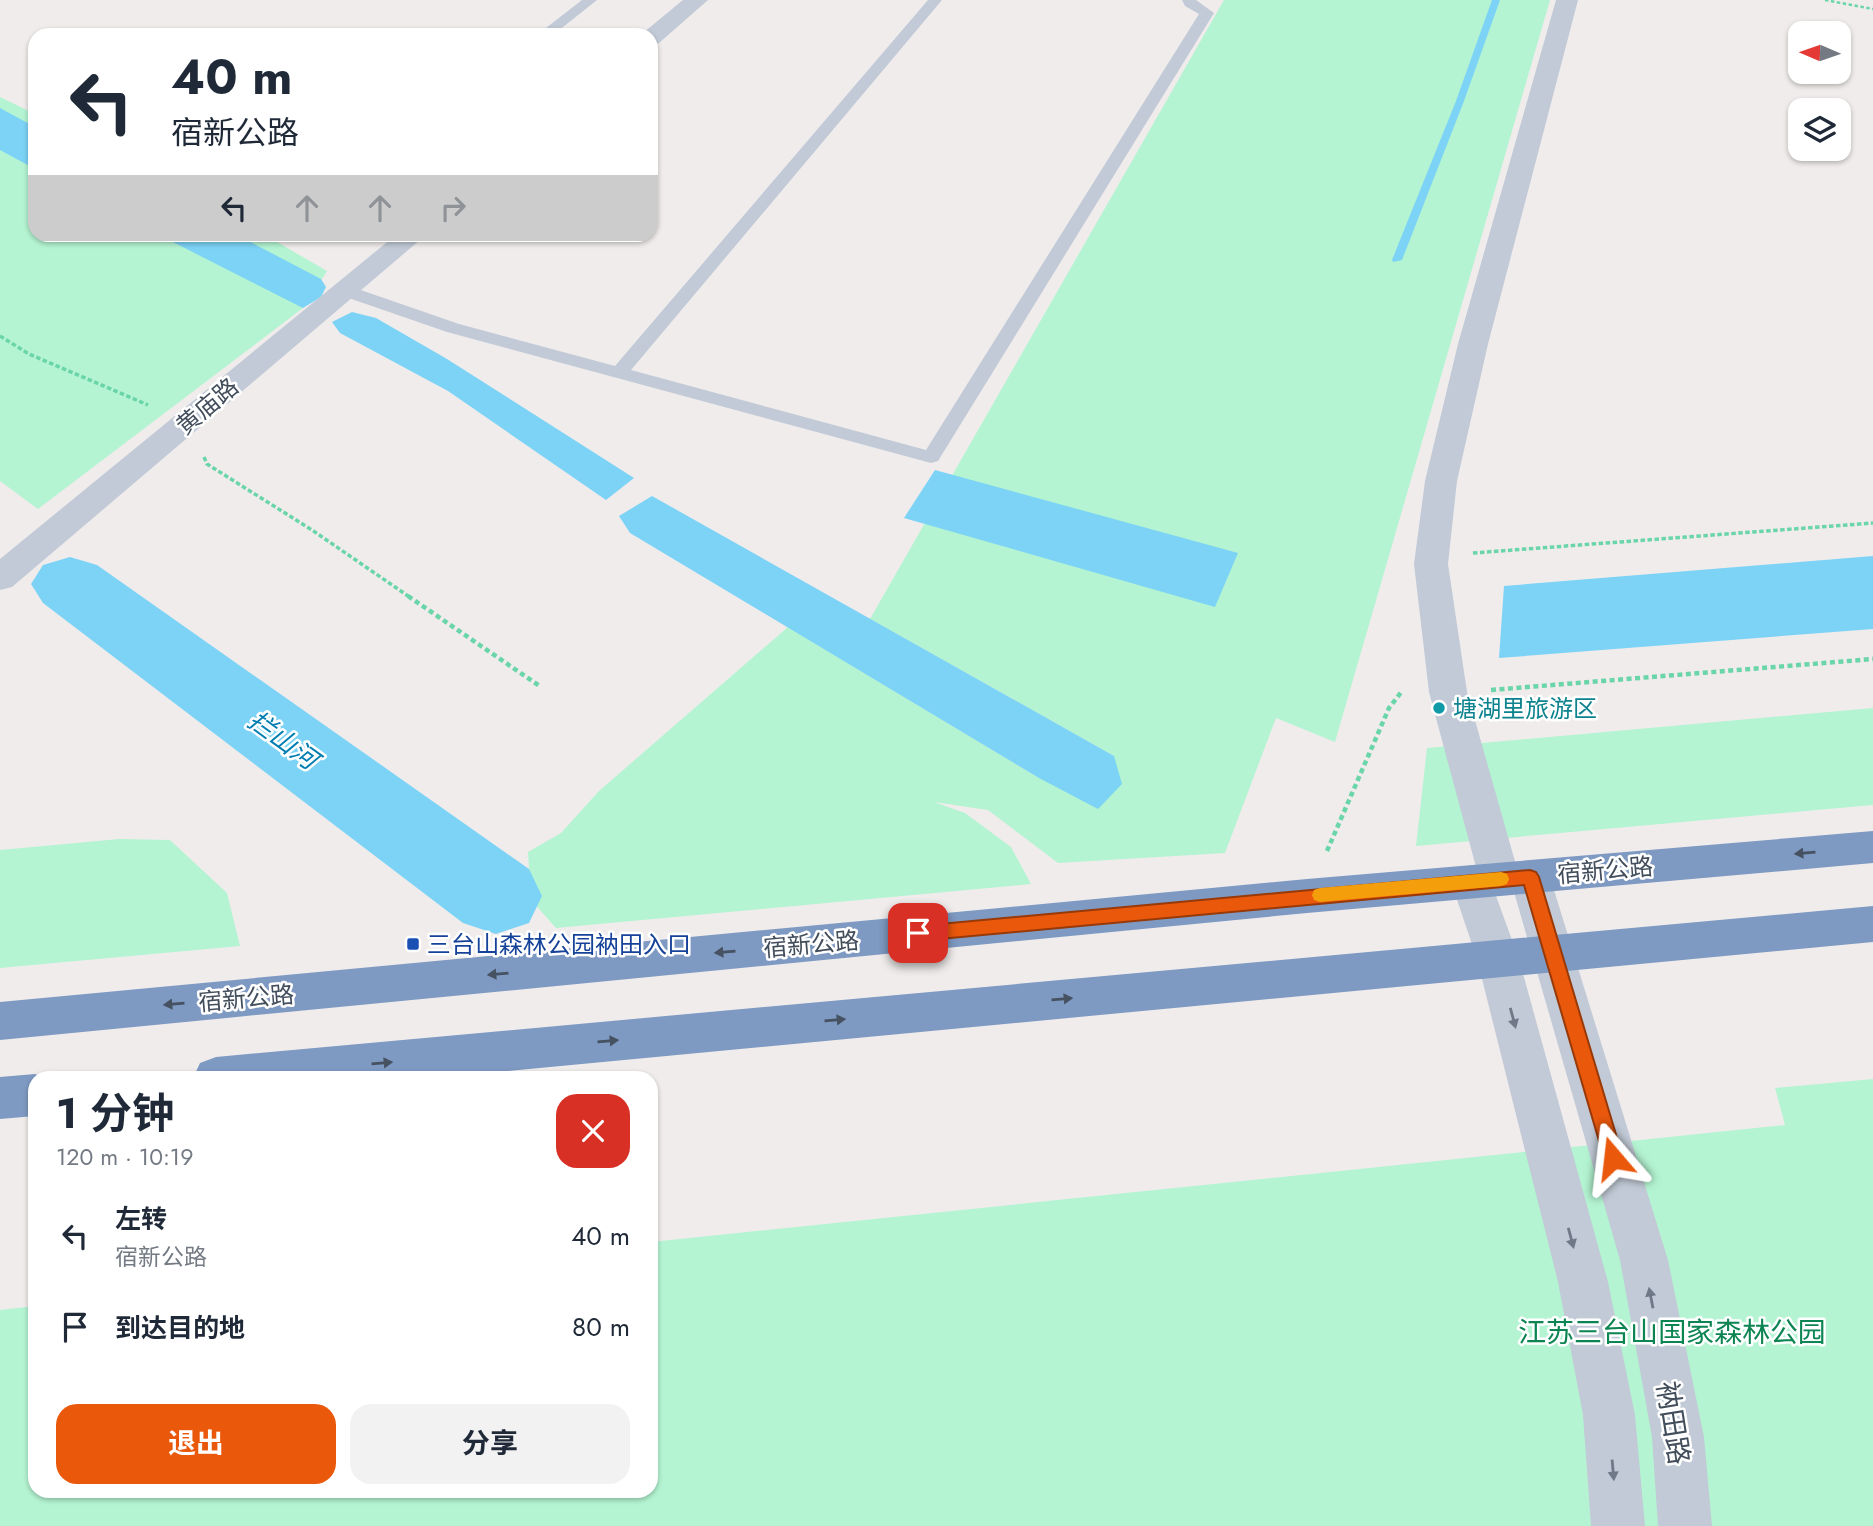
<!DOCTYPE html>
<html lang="zh">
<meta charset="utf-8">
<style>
:root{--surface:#fff;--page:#f2f2f3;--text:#1f2937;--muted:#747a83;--accent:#ea580c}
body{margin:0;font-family:Jost,"Noto Sans SC",sans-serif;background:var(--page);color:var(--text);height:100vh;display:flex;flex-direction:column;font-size:26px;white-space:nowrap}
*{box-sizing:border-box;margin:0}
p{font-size:23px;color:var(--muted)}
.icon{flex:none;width:38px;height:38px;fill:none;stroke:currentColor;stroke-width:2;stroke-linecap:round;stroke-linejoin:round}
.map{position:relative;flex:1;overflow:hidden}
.drawer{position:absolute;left:28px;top:1071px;width:630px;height:427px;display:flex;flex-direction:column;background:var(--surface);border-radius:21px;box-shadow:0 2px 5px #0004}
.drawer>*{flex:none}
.top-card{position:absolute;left:28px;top:28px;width:630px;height:214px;border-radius:21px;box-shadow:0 2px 5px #0004;background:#fff;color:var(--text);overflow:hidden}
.needle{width:46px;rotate:272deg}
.controls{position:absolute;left:1788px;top:21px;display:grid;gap:14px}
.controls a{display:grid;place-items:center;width:63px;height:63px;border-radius:14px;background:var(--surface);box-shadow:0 2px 5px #0004;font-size:35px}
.pin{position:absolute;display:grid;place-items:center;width:60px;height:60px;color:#fff;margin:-30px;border-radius:14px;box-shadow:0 4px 10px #0006}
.me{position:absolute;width:77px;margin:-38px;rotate:343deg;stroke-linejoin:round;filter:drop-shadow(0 0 5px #0008)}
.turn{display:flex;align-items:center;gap:24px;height:147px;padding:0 28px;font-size:32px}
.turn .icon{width:91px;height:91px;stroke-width:2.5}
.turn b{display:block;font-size:49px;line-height:60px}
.lanes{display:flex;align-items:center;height:66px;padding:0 28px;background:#0003;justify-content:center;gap:35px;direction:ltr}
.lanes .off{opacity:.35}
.round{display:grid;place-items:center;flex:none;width:74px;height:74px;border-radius:21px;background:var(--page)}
.head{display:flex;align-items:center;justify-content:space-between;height:119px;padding:0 28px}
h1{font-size:42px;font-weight:700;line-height:52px}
.cta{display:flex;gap:14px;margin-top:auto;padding:14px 28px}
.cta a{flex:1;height:80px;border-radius:21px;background:var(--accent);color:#fff;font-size:28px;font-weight:700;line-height:80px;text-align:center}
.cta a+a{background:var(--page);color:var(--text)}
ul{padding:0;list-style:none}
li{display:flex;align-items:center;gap:21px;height:91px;padding:0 28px}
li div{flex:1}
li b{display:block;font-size:26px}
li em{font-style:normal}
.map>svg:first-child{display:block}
.green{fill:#b4f4d2}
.water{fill:#7cd3f6}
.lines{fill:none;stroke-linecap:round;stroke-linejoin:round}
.stream{fill:#7cd3f6;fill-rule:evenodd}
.river{fill:#7cd3f6;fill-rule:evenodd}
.path-far2{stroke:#69d5a8;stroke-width:2.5;stroke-dasharray:3.5 2.5;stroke-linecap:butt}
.path-far1{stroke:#69d5a8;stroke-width:3.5;stroke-dasharray:4.5 2.5;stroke-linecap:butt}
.path{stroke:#69d5a8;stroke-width:4.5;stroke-dasharray:5 3.5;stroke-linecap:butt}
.lane{fill:#c1cad6;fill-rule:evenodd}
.street{fill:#c1cad6;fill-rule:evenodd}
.highway{fill:#7e99c2;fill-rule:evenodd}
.oneway{fill:#465261}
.oneway2{fill:#6f7987}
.route{fill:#ea580c;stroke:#983908;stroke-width:2}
.slow{fill:#f59e0b}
.culture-dot{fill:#0f9aa8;stroke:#fff;stroke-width:2.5}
.transit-dot{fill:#1a4fb4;stroke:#fff;stroke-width:2.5}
.labels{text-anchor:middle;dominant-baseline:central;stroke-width:5;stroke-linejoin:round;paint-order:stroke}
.street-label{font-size:24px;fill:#434e5c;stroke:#fff}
.culture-label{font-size:24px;fill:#0d838f;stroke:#fff;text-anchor:start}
.transit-label{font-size:24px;fill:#164399;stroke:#fff;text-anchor:start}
.water-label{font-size:26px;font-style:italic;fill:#007eb2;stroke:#fff}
.near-park-label{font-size:28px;fill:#0c8552;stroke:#fff}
.near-street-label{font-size:28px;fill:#434e5c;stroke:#fff}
</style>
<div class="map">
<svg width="1873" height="1526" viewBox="0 0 1873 1526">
<rect width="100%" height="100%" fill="#f0ecec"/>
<g class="green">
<polygon points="1224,0 1550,0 1335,742 1276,718 1225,853 1058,863 988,810 934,802 965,813 1011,847 1031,884 556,928 531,900 528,852 561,833 599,791 788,627 1039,778 1114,756 870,619"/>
<polygon points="0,97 35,114 35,234 265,235 327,271 303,308 38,509 0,481"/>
<polygon points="1873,708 1873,805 1416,846 1427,748"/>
<polygon points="119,839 170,840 227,893 240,946 0,968 0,850"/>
<polygon points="1873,1079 1873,1526 0,1526 0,1310 35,1306 35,1491 651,1491 651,1242 1785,1125 1775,1088"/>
</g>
<g class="water">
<polygon points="0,108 35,127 35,169 0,150"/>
<polygon points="159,235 237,235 321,279 326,287 321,297 303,308"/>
<polygon points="352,312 376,318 447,359 634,478 606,500 448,391 340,333 332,322"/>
<polygon points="935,470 1238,553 1215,607 904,518"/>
<polygon points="652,496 1114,756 1122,784 1098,809 1039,778 630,533 619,516"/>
<polygon points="1873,556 1873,629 1499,658 1504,586"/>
</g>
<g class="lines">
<polygon class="stream" points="1492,0 1500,0 1464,101 1402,260 1393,262 1392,260 1456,101"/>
<polygon class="river" points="70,557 97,565 529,869 542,896 529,923 496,934 463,923 43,603 31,584 43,565"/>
<polyline class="path-far2" points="1825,0 1873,9"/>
<g class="path-far1">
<polyline points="0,336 29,354 148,405"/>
<polyline points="204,457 207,464 312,530 411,598"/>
<polyline points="1473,553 1873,523"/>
</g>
<g class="path">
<polyline points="408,596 541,687"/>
<polyline points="1491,690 1873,659"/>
<polyline points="1327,851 1389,708 1402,691"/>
</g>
<g class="lane">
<polygon points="582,0 597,0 553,35 537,35"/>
<polygon points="928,0 942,0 631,370 926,450 1199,14 1185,6 1182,0 1196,0 1214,13 938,461 931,463 447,332 340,295 338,291 346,286 352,287 459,324 615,366"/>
</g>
<g class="street">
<polygon points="683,0 708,0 659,43 651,45 651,35 641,35 643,33"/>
<polygon points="1556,0 1578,0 1488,344 1457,481 1448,564 1467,692 1516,865 1530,860 1544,865 1550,877 1668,1260 1704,1437 1712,1526 1658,1526 1652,1437 1620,1260 1514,892 1496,896 1519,959 1608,1282 1635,1415 1645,1526 1591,1526 1583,1415 1558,1282 1477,959 1451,882 1457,870 1471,865 1476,867 1429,692 1414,564 1425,481 1458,344"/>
<polygon points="397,234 427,234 12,587 0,590 0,559"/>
</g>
<g class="highway">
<polygon points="1873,831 1873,863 1307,913 0,1040 0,1002 1307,879"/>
<polygon points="1873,906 1873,942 433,1078 193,1078 200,1063 216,1057"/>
<polygon points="35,1074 45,1078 35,1078 35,1116 0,1119 0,1077"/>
</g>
</g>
<defs><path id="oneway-solid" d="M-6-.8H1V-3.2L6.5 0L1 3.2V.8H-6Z" transform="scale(1.75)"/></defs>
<g class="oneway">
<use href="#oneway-solid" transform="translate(1805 853) rotate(175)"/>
<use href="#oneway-solid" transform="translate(725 952) rotate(175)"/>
<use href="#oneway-solid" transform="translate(498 974) rotate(175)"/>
<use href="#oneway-solid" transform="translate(1062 999) rotate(-5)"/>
<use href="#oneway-solid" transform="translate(174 1004) rotate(175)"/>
<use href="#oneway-solid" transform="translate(835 1020) rotate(-5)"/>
<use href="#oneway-solid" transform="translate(608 1041) rotate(-5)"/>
<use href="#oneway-solid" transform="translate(382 1063) rotate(-5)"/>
</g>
<g class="oneway2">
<use href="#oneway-solid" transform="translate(1513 1018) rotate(75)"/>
<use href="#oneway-solid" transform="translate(1571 1238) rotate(75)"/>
<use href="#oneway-solid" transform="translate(1651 1298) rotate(-101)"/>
<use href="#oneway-solid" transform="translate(1613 1470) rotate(85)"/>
</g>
<polygon class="route" points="1530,870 1536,872 1539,877 1623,1158 1620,1164 1613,1167 1606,1164 1604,1158 1524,885 918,941 912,939 909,933 912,928 918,926"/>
<polygon class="slow" points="1501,872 1507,874 1509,879 1507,884 1501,886 1320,902 1314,900 1312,895 1314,890 1320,888"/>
<circle class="culture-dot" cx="1439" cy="708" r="7"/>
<rect class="transit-dot" x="406" y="937" width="14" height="14" rx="3.5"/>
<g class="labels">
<g class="street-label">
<text transform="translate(207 406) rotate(-40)">黄庙路</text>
<text transform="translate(1605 870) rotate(-5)">宿新公路</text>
<text transform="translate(811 944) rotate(-5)">宿新公路</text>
<text transform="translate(246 998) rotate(-5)">宿新公路</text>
</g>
<g class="culture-label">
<text x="1453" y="708">塘湖里旅游区</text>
</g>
<g class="transit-label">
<text x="427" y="944">三台山森林公园衲田入口</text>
</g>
<g class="water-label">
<text transform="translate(283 740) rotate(36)">拦山河</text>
</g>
<g class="near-park-label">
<text x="1672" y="1332">江苏三台山国家森林公园</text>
</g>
<g class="near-street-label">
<text transform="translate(1673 1423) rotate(81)">衲田路</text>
</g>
</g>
</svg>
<div class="controls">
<a><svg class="needle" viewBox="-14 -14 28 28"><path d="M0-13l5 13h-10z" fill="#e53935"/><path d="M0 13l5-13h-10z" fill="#747a83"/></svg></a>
<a><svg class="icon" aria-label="layers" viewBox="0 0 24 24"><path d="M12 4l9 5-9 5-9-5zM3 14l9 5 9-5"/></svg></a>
</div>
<div class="pin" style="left:918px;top:933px;background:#d93025"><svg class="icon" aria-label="arrive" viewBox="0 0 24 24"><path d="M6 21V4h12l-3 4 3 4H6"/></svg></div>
<svg class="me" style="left:1613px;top:1158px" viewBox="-20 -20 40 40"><path d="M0-17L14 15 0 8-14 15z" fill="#ea580c" stroke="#fff" stroke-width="4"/></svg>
<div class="top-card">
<div class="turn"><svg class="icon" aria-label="left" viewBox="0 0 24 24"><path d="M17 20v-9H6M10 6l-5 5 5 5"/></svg><div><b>40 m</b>宿新公路</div></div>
<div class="lanes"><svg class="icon" aria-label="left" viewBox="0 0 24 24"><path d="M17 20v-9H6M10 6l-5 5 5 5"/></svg><svg class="icon off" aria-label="ahead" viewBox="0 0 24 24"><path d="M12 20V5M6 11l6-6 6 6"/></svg><svg class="icon off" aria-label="ahead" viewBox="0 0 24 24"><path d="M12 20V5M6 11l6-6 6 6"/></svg><svg class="icon off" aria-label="right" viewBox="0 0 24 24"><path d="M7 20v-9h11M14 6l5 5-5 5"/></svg></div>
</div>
<section class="drawer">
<div class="head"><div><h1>1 分钟</h1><p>120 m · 10:19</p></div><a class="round" style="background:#d93025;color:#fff"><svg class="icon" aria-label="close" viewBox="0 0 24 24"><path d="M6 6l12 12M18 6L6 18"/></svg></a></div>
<ul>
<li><svg class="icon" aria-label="left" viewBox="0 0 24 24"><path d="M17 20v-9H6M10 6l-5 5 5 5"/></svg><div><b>左转</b><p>宿新公路</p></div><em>40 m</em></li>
<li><svg class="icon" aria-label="arrive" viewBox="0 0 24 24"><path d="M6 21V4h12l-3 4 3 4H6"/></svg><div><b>到达目的地</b></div><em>80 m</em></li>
</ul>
<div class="cta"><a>退出</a><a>分享</a></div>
</section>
</div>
